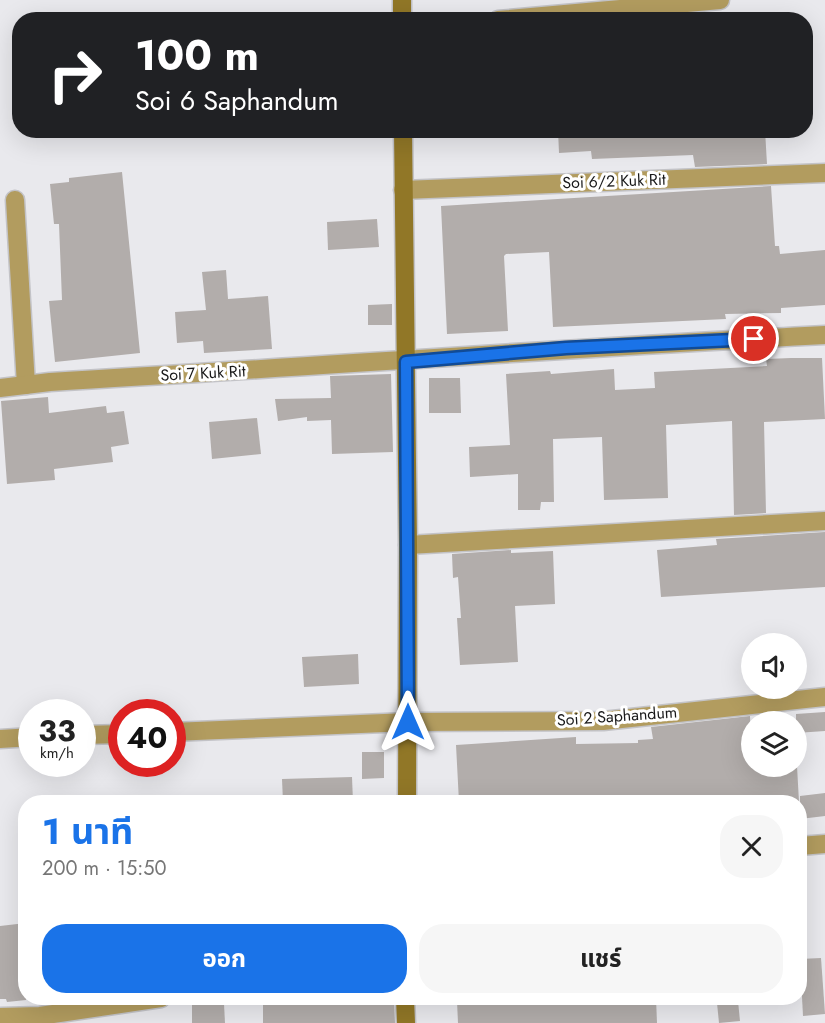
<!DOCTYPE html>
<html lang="th">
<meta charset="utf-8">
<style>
:root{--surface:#fff;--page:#f6f6f6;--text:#222;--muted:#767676;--accent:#1a73e8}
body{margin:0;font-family:Jost,"Noto Sans Thai",sans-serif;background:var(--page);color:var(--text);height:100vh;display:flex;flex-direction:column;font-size:22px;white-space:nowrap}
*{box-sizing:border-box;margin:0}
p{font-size:20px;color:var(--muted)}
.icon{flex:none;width:33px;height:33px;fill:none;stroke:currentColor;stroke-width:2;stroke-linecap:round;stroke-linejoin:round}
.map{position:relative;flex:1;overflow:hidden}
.details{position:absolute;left:18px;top:795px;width:789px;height:210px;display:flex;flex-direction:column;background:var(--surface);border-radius:24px;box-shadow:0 6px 24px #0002}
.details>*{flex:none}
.top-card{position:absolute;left:12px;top:12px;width:801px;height:126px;border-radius:24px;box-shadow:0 6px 24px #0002;background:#202124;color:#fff;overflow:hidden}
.buttons{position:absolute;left:741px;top:633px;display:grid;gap:12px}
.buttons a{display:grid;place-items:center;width:66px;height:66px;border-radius:50%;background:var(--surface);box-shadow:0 6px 24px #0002;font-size:30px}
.speed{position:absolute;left:18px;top:699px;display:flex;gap:12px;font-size:30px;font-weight:700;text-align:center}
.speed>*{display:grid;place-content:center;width:78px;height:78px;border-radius:50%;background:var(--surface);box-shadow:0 6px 24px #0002;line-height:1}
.speed small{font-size:15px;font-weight:400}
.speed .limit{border:9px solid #d22;background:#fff;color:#111}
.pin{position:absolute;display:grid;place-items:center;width:51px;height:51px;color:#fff;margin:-26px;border:3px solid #fff;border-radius:50%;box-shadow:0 2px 6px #0007}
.me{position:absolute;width:66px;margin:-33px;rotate:0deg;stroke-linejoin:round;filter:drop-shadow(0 0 4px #0008)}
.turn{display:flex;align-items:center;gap:21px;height:126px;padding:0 24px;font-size:27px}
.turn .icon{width:78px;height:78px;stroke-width:2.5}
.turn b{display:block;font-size:42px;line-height:51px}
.round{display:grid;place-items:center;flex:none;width:63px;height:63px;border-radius:24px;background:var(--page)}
.head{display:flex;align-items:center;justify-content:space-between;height:102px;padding:0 24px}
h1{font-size:36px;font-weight:700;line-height:45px;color:var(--accent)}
.cta{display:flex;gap:12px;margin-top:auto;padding:12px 24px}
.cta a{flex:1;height:69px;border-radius:24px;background:var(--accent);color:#fff;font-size:24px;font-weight:700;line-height:69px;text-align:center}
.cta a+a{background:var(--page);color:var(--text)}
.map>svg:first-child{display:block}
.building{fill:#b2adab}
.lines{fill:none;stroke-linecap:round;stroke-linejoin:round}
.street-casing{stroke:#c3c3c7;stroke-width:21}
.secondary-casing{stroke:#c3c3c7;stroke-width:21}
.street{stroke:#b29c5f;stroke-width:18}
.secondary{stroke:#917727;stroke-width:18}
.route-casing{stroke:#114b97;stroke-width:15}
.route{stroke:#1a73e8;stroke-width:10}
.labels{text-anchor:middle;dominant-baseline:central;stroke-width:6;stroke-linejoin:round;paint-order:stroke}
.street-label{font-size:16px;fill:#181819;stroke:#fff}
</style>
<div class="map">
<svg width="825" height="1023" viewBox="0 0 825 1023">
<rect width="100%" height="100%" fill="#e9e9ed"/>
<g class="building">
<polygon points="558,130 765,130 767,164 695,167 693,155 592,159 591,151 559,153"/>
<polygon points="122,172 140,353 55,362 49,301 62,300 59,224 54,224 50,184 69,182 69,178"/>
<polygon points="771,186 775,246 779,246 780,254 825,250 825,305 781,308 781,313 725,314 726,319 553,327 549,252 506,254 504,256 508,331 447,334 441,206"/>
<polygon points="377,219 379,247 328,250 327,222"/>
<polygon points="226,270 228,299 268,296 272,349 204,353 203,341 177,343 175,312 206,310 202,272"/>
<polygon points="392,304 392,325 368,325 368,305"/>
<polygon points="791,358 822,358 825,419 764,422 766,513 734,515 732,421 666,425 668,498 604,500 602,437 553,439 554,502 541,502 540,510 518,510 518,474 470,477 469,447 510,445 506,374 550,371 551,374 614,369 615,390 655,388 654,372 767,366 766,359"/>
<polygon points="391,374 393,452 332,454 331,420 307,421 307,417 278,421 275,399 331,398 330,376"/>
<polygon points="429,378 460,378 461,413 429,413"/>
<polygon points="48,397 49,413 106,406 107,413 124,411 129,444 111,447 113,462 54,469 55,480 7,484 1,401"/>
<polygon points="257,418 261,454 212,459 209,422"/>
<polygon points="825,532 825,587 661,597 657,550 717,545 716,539"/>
<polygon points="511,550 511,553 553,551 555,604 515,606 518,662 460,665 457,618 461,618 458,577 453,578 452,554"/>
<polygon points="358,654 359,684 304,687 302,657"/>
<polygon points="825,712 825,731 796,733 796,714"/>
<polygon points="750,716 752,766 797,766 799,802 714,802 713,799 679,802 459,802 456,745 576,737 576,744 638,743 638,740 653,739 651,727"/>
<polygon points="362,752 384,752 384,778 362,779"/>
<polygon points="352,777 353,802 283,802 282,779"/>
<polygon points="825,793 825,816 800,819 800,796"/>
<polygon points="26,923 26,1000 7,1002 6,999 0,999 0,926"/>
<polygon points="821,958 825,1014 803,1016 800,959"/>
<polygon points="263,998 394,998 395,1023 263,1023"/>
<polygon points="508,998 656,998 657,1023 458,1023 457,1001"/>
<polygon points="738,1001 740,1021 719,1023 717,1003"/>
<polygon points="192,1004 224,1004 225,1023 192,1023"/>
</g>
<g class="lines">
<defs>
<g id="street">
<polyline points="498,20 720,0"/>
<polyline points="403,190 825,173"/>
<polyline points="15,200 26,385"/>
<path d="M0,388L50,382C308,367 566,348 825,335"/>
<polyline points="408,545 825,521"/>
<polyline points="172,732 408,722 603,721 825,697"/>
<polyline points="82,735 122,734"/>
<polyline points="0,739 32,737"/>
<polyline points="800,846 825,844"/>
<polyline points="0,1017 40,1016 161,998"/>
</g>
<g id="secondary">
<polyline points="402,0 402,20"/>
<polyline points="403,130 408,545 407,802"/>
<polyline points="405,998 406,1023"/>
</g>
</defs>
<use href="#street" class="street-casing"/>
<use href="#secondary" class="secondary-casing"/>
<use href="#street" class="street"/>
<use href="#secondary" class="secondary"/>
</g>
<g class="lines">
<defs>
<polyline id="route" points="408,722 406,362 566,348 754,339"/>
</defs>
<use href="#route" class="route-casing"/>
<use href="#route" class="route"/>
</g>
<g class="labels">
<g class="street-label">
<text transform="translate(614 181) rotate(-2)">Soi 6/2 Kuk Rit</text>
<text transform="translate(203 373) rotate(-3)">Soi 7 Kuk Rit</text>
<text transform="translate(617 716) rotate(-4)">Soi 2 Saphandum</text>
</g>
</g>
</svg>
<div class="buttons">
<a><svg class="icon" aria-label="sound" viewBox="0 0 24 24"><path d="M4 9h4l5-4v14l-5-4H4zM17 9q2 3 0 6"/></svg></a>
<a><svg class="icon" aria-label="layers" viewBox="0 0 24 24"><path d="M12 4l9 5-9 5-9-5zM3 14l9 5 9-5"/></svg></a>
</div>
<div class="speed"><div>33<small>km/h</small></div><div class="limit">40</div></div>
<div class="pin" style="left:754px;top:339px;background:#d93025"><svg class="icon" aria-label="arrive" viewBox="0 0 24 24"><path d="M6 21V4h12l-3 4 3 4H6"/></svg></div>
<svg class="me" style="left:408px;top:722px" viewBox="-20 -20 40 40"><path d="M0-17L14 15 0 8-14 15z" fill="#1a73e8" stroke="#fff" stroke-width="4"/></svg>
<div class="top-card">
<div class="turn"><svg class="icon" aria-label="right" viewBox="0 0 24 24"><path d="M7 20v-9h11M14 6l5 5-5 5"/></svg><div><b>100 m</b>Soi 6 Saphandum</div></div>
</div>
<section class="details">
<div class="head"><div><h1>1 นาที</h1><p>200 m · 15:50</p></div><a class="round"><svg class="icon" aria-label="close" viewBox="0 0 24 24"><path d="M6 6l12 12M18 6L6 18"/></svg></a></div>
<div class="cta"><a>ออก</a><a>แชร์</a></div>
</section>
</div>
